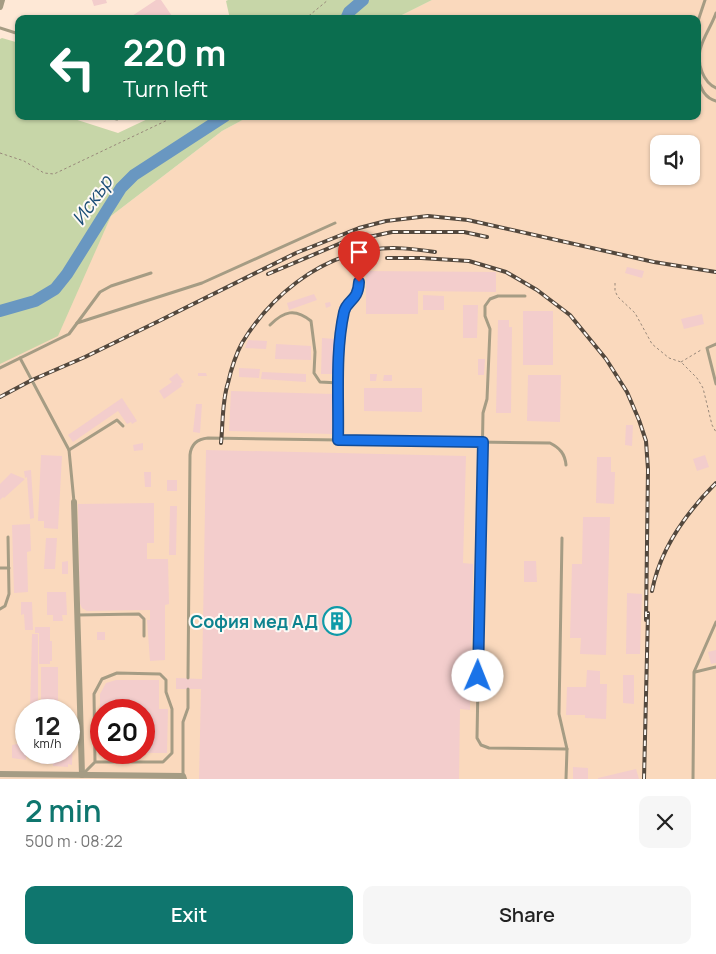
<!DOCTYPE html>
<meta charset="utf-8">
<style>
:root{--surface:#fff;--page:#f6f6f6;--text:#222;--muted:#767676;--accent:#0f766e}
body{margin:0;font-family:Manrope,sans-serif;background:var(--page);color:var(--text);height:100vh;display:flex;flex-direction:column;font-size:19px;white-space:nowrap}
*{box-sizing:border-box;margin:0}
p{font-size:16px;color:var(--muted)}
.icon{flex:none;width:28px;height:28px;fill:none;stroke:currentColor;stroke-width:2;stroke-linecap:round;stroke-linejoin:round}
.map{position:relative;height:779px;overflow:hidden}
.details{display:flex;flex-direction:column;background:var(--surface);flex:1}
.details>*{flex:none}
.guide{position:absolute;left:15px;top:15px;width:686px;height:105px;border-radius:10px;box-shadow:0 1px 4px #0004;background:#0b6e4f;color:#fff;overflow:hidden}
.fabs{position:absolute;left:650px;top:135px;display:grid;gap:10px}
.fabs a{display:grid;place-items:center;width:50px;height:50px;border-radius:10px;background:var(--surface);box-shadow:0 1px 4px #0004;font-size:25px}
.speed{position:absolute;left:15px;top:699px;display:flex;gap:10px;font-size:25px;font-weight:700;text-align:center}
.speed>*{display:grid;place-content:center;width:65px;height:65px;border-radius:50%;background:var(--surface);box-shadow:0 1px 4px #0004;line-height:1}
.speed small{font-size:12px;font-weight:400}
.speed .limit{border:8px solid #d22;background:#fff;color:#111}
.pin{position:absolute;display:grid;place-items:center;width:42px;height:42px;color:#fff;margin:-51px -21px;border-radius:50% 50% 50% 0;rotate:-45deg;box-shadow:0 0 5px #0007}
.pin .icon{rotate:45deg}
.me{position:absolute;width:55px;margin:-28px;rotate:1deg;stroke-linejoin:round;filter:drop-shadow(0 0 4px #0008)}
.turn{display:flex;align-items:center;gap:18px;height:105px;padding:0 25px;font-size:22px}
.turn .icon{width:65px;height:65px;stroke-width:2.5}
.turn b{display:block;font-size:35px;line-height:42px}
.round{display:grid;place-items:center;flex:none;width:52px;height:52px;border-radius:10px;background:var(--page)}
.headline{display:flex;align-items:center;justify-content:space-between;height:85px;padding:0 25px}
h1{font-size:30px;font-weight:600;line-height:38px;color:var(--accent)}
.cta{display:flex;gap:10px;margin-top:auto;padding:10px 25px}
.cta a{flex:1;height:58px;border-radius:10px;background:var(--accent);color:#fff;font-size:20px;font-weight:600;line-height:58px;text-align:center}
.cta a+a{background:var(--page);color:var(--text)}
.map>svg:first-child{display:block}
.built{fill:#fad9bd;fill-rule:evenodd}
.green{fill:#c7d6a8}
.lines{fill:none;stroke-linecap:round;stroke-linejoin:round}
.river{stroke:#6997c1;stroke-width:12}
.building{fill:#f3cdcc}
.path{stroke:#98887a;stroke-width:1;stroke-dasharray:2.5 2.5;stroke-linecap:butt}
.service{stroke:#a59c84;stroke-width:3}
.minor{stroke:#a59c84;stroke-width:6}
.rail-casing{stroke:#53483d;stroke-width:4}
.rail{stroke:#fef9f4;stroke-width:2;stroke-dasharray:5.5;stroke-linecap:butt}
.route-casing{stroke:#114b97;stroke-width:12}
.route{stroke:#1a73e8;stroke-width:9}
.labels{text-anchor:middle;dominant-baseline:central;stroke-width:4;stroke-linejoin:round;paint-order:stroke}
.culture-label{font-size:18px;font-weight:bold;fill:#0d838f;stroke:#fef9f4;text-anchor:end}
.water-label{font-size:19px;font-style:italic;fill:#1b4e77;stroke:#fef9f4}
</style>
<div class="map">
<svg width="716" height="779" viewBox="0 0 716 779">
<rect width="100%" height="100%" fill="#fee8d6"/>
<path class="built" d="M432,0H716V779H0V341L92,254L111,216L222,131L250,116H698V19H394ZM659,144H691V176H659ZM26,710H69V752H26ZM101,710H144V752H101Z"/>
<g class="green">
<polygon points="228,0 432,0 394,19 230,19 226,1"/>
<polygon points="2,38 19,43 19,116 65,116 118,133 154,116 250,116 222,131 111,216 58,336 0,364 0,39"/>
</g>
<g class="lines">
<g class="river">
<polyline points="346,19 349,12 363,0"/>
<polyline points="0,311 35,301 55,289 67,274 121,188 134,175 225,116"/>
</g>
</g>
<g class="building">
<polygon points="92,0 106,0 107,3 94,6"/>
<polygon points="156,0 161,0 174,19 159,19 157,15 152,19 134,19 132,16"/>
<polygon points="627,267 644,271 642,278 625,273"/>
<polygon points="366,271 496,272 496,292 418,291 418,314 366,314"/>
<polygon points="314,294 317,300 289,310 287,303"/>
<polygon points="423,295 444,296 444,310 423,310"/>
<polygon points="330,302 331,306 326,308 325,303"/>
<polygon points="463,305 478,305 477,338 463,338"/>
<rect x="523" y="311" width="30" height="54"/>
<polygon points="702,314 704,324 684,329 681,319"/>
<polygon points="498,320 509,320 509,327 512,327 511,413 496,413"/>
<polygon points="322,338 335,339 333,374 321,374"/>
<polygon points="248,340 267,341 266,349 245,348"/>
<polygon points="276,344 311,346 311,360 275,359"/>
<polygon points="478,359 485,359 484,375 478,375"/>
<polygon points="239,368 260,369 259,378 239,377"/>
<polygon points="262,372 306,374 306,382 261,379"/>
<polygon points="177,373 184,382 181,384 182,386 164,399 159,391 172,382 169,379"/>
<polygon points="198,373 206,373 207,376 198,376"/>
<polygon points="370,374 377,374 376,381 370,381"/>
<polygon points="384,375 392,375 392,381 383,381"/>
<polygon points="528,375 561,375 560,422 527,421"/>
<polygon points="364,388 422,388 422,412 364,411"/>
<polygon points="231,391 333,394 332,434 229,431"/>
<polygon points="122,398 137,421 132,424 131,422 127,424 118,411 73,442 68,435"/>
<polygon points="196,404 202,404 200,433 193,432"/>
<polygon points="626,425 633,425 632,446 625,445"/>
<polygon points="143,443 143,450 134,451 133,445"/>
<polygon points="206,450 466,456 463,563 473,564 470,710 460,709 459,779 199,779 201,689 176,689 176,678 202,679"/>
<polygon points="41,455 62,456 58,529 44,528 44,521 38,521"/>
<polygon points="705,455 709,467 697,471 693,459"/>
<polygon points="597,457 611,457 611,472 615,472 614,504 596,503"/>
<polygon points="31,470 34,518 30,519 27,477 25,478 24,471"/>
<polygon points="144,472 151,472 151,487 145,487"/>
<polygon points="11,473 25,479 4,498 3,497 0,500 0,484"/>
<rect x="167" y="480" width="10" height="11"/>
<polygon points="154,503 154,543 147,543 147,559 168,559 169,604 165,605 165,660 150,661 147,620 150,620 150,610 87,611 82,608 80,604 78,504"/>
<polygon points="170,506 177,506 176,555 169,555"/>
<polygon points="583,517 610,517 606,655 580,654 581,638 570,638 572,564 582,564"/>
<polygon points="30,524 31,551 27,552 28,592 14,593 12,525"/>
<polygon points="46,538 57,538 55,569 44,569"/>
<polygon points="68,561 68,574 62,574 62,562"/>
<polygon points="524,561 536,561 537,582 524,582"/>
<polygon points="47,592 66,592 67,615 62,615 63,621 53,621 53,615 47,615"/>
<polygon points="627,593 642,594 640,654 626,654"/>
<polygon points="21,602 32,602 33,630 25,630 24,614 21,615"/>
<polygon points="35,627 50,627 50,641 52,641 52,661 50,661 50,664 39,664 39,633 35,633"/>
<rect x="97" y="632" width="8" height="8"/>
<polygon points="32,634 38,634 38,710 30,710"/>
<polygon points="716,650 716,663 711,664 708,652"/>
<polygon points="41,667 58,667 58,705 63,705 63,710 41,710"/>
<polygon points="587,670 600,671 600,684 607,684 606,719 585,718 585,715 566,715 567,687 586,687"/>
<polygon points="623,675 634,675 634,704 623,703"/>
<polygon points="116,680 159,680 159,709 168,709 167,753 144,753 144,710 100,710 100,694 106,683"/>
<polygon points="69,734 73,734 72,765 68,764 68,767 53,766 53,764 41,764 41,752 69,752"/>
<rect x="98" y="740" width="3" height="11"/>
<polygon points="17,743 26,743 26,760 12,758 12,745 17,744"/>
<polygon points="100,752 128,752 128,756 114,755 112,758 110,758 100,755"/>
<polygon points="573,767 588,768 588,779 573,779"/>
<polygon points="636,769 639,779 598,779 598,778"/>
</g>
<g class="lines">
<g class="path">
<polyline points="305,19 328,0"/>
<polyline points="0,153 24,161 44,173 54,174 176,116"/>
<polyline points="615,283 615,291 618,297 635,313 652,344 669,358 681,362 697,378 703,388 712,425 716,432"/>
<polyline points="681,362 701,350"/>
</g>
<g class="service">
<path d="M716,13C712,25 703,37 700,50C697,64 703,82 716,88"/>
<polyline points="698,21 705,0"/>
<polyline points="0,28 19,34"/>
<path d="M698,79C701,89 705,98 716,101"/>
<polyline points="104,116 117,119 121,116"/>
<polyline points="525,296 498,296 490,299 485,306 485,316 490,329 487,399 483,413 477,738 481,745 489,748 567,749"/>
<polyline points="77,323 202,283 335,223"/>
<path d="M270,325C284,311 295,308 311,321L315,352L314,373L320,382L339,383"/>
<polyline points="716,344 707,348 716,384"/>
<polyline points="20,358 69,450 74,502"/>
<polyline points="0,368 69,334 100,292 111,286 151,273"/>
<polyline points="338,440 340,342 344,309 359,293 359,272"/>
<polyline points="69,450 117,420 123,426"/>
<polyline points="562,538 559,714 567,749 566,779"/>
<polyline points="0,568 9,568"/>
<polyline points="0,609 5,606 9,594 8,537"/>
<polyline points="77,615 139,614 144,619 144,636"/>
<polyline points="695,672 716,667"/>
<path d="M188,678L190,455C191,444 197,439 208,438L550,443C560,448 565,454 566,465"/>
<polyline points="83,774 95,762 94,694 102,679 117,673 160,674 166,680 166,692 172,709 172,753 163,762 95,762"/>
<polyline points="183,775 183,722 188,708 188,689"/>
<polyline points="693,779 694,672 716,622"/>
</g>
<g class="minor">
<polyline points="0,7 2,0"/>
<polyline points="74,502 82,775"/>
<polyline points="0,774 183,776 184,779"/>
</g>
<defs>
<g id="rail">
<polyline points="387,258 421,258 469,261 506,272 537,290 570,315 606,359 627,392 639,420 646,441 648,469 646,620"/>
<polyline points="268,274 341,243 392,232 464,232 487,237"/>
<polyline points="0,397 32,380 85,357 161,320 296,253 359,228 386,221 428,216 468,220 654,262 716,272"/>
<path d="M221,443C223,424 222,401 228,383C231,370 236,354 242,343C270,297 317,258 371,250C392,246 414,249 435,252"/>
<path d="M652,591C660,549 686,513 716,483"/>
<polyline points="644,779 648,613"/>
</g>
</defs>
<use href="#rail" class="rail-casing"/>
<use href="#rail" class="rail"/>
</g>
<g class="lines">
<defs>
<path id="route" d="M359,282C358,302 347,299 344,312C335,353 339,398 338,440L483,442L478,676"/>
</defs>
<use href="#route" class="route-casing"/>
<use href="#route" class="route"/>
</g>
<defs>
<symbol id="building-ring" viewBox="-11 -11 22 22"><circle r="9.5" fill="#fef9f4" stroke="#0f9aa8" stroke-width="1.5"/><path d="M-4-6H4V6H1V3H-1V6H-4ZM-2.5-4.3h1.7v1.8h-1.7ZM.8-4.3h1.7v1.8H.8ZM-2.5-1h1.7V.8h-1.7ZM.8-1h1.7V.8H.8Z" fill="#0f9aa8"/></symbol>
</defs>
<g fill-rule="evenodd">
<use href="#building-ring" x="321" y="605" width="32" height="32"/>
</g>
<g class="labels">
<g class="culture-label">
<text x="318" y="621">София мед АД</text>
</g>
<g class="water-label">
<text transform="translate(92 200) rotate(-55)">Искър</text>
</g>
</g>
</svg>
<div class="fabs">
<a><svg class="icon" aria-label="sound" viewBox="0 0 24 24"><path d="M4 9h4l5-4v14l-5-4H4zM17 9q2 3 0 6"/></svg></a>
</div>
<div class="speed"><div>12<small>km/h</small></div><div class="limit">20</div></div>
<div class="pin" style="left:359px;top:282px;background:#d93025"><svg class="icon" aria-label="arrive" viewBox="0 0 24 24"><path d="M6 21V4h12l-3 4 3 4H6"/></svg></div>
<svg class="me" style="left:478px;top:676px" viewBox="-20 -20 40 40"><circle r="19" fill="#fff"/><path d="M0-13L10 11 0 6-10 11z" fill="#1a73e8"/></svg>
<div class="guide">
<div class="turn"><svg class="icon" aria-label="left" viewBox="0 0 24 24"><path d="M17 20v-9H6M10 6l-5 5 5 5"/></svg><div><b>220 m</b>Turn left</div></div>
</div>
</div>
<section class="details">
<div class="headline"><div><h1>2 min</h1><p>500 m · 08:22</p></div><a class="round"><svg class="icon" aria-label="close" viewBox="0 0 24 24"><path d="M6 6l12 12M18 6L6 18"/></svg></a></div>
<div class="cta"><a>Exit</a><a>Share</a></div>
</section>
